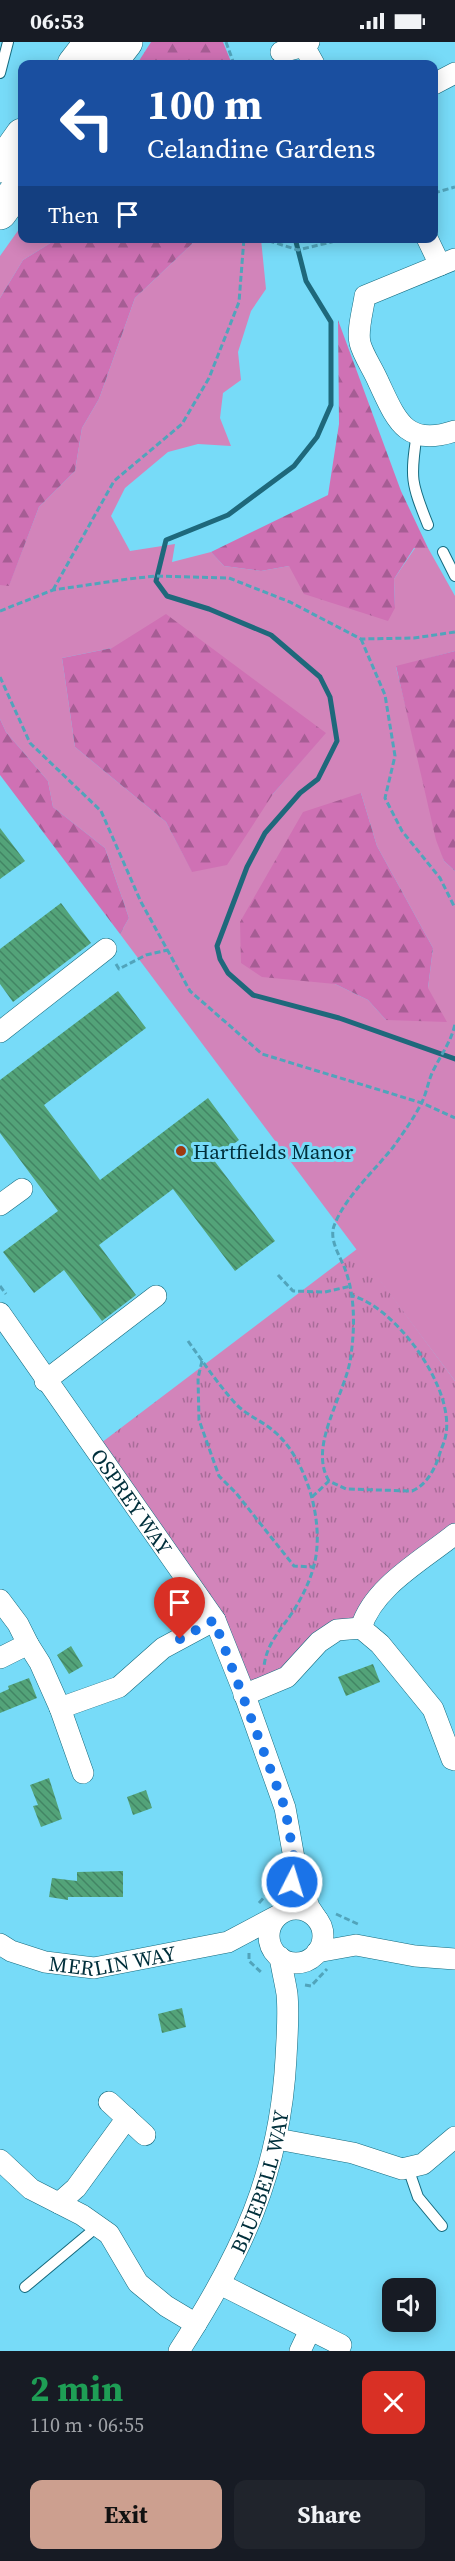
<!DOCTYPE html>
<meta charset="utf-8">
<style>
:root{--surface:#171b24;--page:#20242c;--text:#f1f3f6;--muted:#9ea1a6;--accent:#cc9f8f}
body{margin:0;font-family:"Source Serif 4",serif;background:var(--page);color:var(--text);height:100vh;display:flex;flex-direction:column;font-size:22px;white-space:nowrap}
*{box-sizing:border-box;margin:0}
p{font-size:20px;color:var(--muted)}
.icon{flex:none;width:33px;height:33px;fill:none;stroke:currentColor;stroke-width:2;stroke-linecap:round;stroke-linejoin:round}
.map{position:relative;height:2309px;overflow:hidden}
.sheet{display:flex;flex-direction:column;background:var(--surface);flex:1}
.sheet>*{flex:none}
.hud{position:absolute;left:18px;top:18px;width:420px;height:183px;border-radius:12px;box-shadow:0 3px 15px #0003;background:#1a4fa0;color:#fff;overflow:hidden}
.tools{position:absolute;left:382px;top:2236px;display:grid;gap:12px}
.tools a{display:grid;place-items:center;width:54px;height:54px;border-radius:12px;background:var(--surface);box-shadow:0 3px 15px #0003;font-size:30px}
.pin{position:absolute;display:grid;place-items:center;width:51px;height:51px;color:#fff;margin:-62px -26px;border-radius:50% 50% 50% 0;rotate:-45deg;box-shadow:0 0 6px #0007}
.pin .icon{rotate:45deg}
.me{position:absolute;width:66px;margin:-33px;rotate:5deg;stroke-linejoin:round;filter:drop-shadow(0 0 4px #0008)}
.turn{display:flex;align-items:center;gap:21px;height:126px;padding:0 30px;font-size:27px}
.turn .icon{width:78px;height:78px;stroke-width:2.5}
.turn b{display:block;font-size:42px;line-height:51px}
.then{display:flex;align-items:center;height:57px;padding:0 30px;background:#0003;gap:12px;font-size:22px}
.round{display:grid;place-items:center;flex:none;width:63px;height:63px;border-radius:12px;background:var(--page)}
.summary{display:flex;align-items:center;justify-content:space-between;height:102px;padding:0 30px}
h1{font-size:36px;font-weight:700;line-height:45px;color:#1e9e55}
.button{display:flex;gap:12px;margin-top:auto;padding:12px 30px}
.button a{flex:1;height:69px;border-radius:12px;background:var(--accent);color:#111;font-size:24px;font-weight:700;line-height:69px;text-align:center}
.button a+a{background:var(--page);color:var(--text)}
.status{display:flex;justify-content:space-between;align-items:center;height:42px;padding:0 30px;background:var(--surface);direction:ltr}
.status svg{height:16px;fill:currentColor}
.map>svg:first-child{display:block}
.grass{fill:#d284ba;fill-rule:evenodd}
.forest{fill:url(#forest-firs)}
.park{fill:url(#park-tufts)}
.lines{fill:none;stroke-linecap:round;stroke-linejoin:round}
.stream{stroke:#1e687b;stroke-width:5}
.building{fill:url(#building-back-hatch)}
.service-casing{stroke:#156a7e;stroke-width:12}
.minor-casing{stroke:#156a7e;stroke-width:22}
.trunk-casing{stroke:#156a7e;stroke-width:34}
.path{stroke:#51a4bb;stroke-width:3;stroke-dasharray:6 3;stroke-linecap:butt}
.service{stroke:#fff;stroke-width:10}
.minor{stroke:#fff;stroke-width:21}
.trunk{stroke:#fff;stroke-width:33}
.route{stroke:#1a73e8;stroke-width:10;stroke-dasharray:0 18}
.poi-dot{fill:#9f3911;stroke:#77dbf8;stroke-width:2}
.labels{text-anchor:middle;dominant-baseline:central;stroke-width:6;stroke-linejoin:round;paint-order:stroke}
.poi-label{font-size:21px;fill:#002f3b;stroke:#77dbf8;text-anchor:start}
.street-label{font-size:21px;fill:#002f3b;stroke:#77dbf8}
</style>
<div class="status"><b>06:53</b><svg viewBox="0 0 49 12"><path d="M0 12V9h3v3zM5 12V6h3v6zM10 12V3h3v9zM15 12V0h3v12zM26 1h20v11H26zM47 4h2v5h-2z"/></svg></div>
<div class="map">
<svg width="455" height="2309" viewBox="0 0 455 2309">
<defs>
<pattern id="forest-firs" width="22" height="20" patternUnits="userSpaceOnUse" patternTransform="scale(1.5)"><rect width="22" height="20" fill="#cf71b4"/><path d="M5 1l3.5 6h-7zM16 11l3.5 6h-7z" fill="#a65d94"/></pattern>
<pattern id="park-tufts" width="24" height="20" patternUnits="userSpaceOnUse" patternTransform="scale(1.5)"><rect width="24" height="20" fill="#d284ba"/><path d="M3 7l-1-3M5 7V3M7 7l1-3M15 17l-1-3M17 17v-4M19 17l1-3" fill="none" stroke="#a86c98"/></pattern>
<pattern id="building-back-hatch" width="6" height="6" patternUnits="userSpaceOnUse" patternTransform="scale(1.5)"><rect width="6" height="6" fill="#53a379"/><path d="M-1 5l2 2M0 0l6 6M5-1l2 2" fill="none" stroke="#428564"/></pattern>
</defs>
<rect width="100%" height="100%" fill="#77dbf8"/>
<g class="grass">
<polygon points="22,183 22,196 57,197 23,218 0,256 0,214"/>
<path d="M194,197H261L266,247L251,269L238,310L241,338L223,351L220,376L231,404L198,402L168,410L125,446L111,474L130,509L175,502L172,520L211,510L224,524L261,529L289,524L395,566L394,537L415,506H428L455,554V609L396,625L444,819L455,829V1339L120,892L129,876L105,806L53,765L48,739L6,690L0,677V543H9L39,465L75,429L82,386L99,357L135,256L193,201ZM112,606L325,691L273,752L192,829L166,780L75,705L62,616ZM361,751L377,804L433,906L428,946L386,978L368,958L335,942Z"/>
</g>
<g class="forest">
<polygon points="151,0 223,0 232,22 137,22"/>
<polygon points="57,197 194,197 193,201 135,256 99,357 82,386 75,429 39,465 9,544 0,543 0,256 23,218"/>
<polygon points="338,278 401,449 428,506 414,506 394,537 395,566 388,579 304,552 289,524 261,529 224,524 211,510 328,453 339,382"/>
<polygon points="166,572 326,691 273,752 227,823 192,830 166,780 75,705 62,616 112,606"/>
<polygon points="455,609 455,829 444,819 436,798 396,624"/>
<polygon points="0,677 6,690 48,739 53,765 105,806 129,876 120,892 0,733"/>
<polygon points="361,751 377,804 433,906 428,946 447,980 386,978 368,958 335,942 262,935 241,921 240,880 303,770"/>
</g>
<polygon class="park" points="357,1207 455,1339 455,1488 363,1570 302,1616 243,1648 219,1577 97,1404"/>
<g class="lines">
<polyline class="stream" points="295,196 306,239 331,280 331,363 317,395 294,424 228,473 166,498 156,539 167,554 209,567 271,593 320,635 330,655 337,699 318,737 300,751 265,791 247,825 217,904 220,917 228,931 253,953 339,976 455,1017"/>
</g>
<g class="building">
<polygon points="0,786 25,819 0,837"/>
<polygon points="61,861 91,901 13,960 0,942 0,907"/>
<polygon points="118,949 146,986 44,1063 100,1138 208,1056 239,1098 213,1117 275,1199 235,1229 173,1147 99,1203 136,1253 102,1279 64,1228 34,1251 3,1210 58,1169 0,1091 0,1038"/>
<polygon points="71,1604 83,1624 69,1632 57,1613"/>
<polygon points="373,1622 380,1640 346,1654 338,1635"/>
<polygon points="29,1636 37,1656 0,1671 0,1651 9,1647 8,1644"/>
<polygon points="49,1736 62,1777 41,1785 33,1764 38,1763 30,1743"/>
<polygon points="146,1748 152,1766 133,1773 127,1755"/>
<polygon points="123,1829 123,1855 68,1855 68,1858 49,1855 52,1836 77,1839 77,1830"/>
<polygon points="182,1966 186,1985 162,1991 158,1972"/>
</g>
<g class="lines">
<defs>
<g id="service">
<polyline points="0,31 8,0"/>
<path d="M417,391C410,436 411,441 428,483"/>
<polyline points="443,510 455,534"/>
<polyline points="408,2126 418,2155 442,2184"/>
<polyline points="25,2245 98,2184"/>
</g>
<g id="minor">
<polyline points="304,4 314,22"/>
<polyline points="281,10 304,4 309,0"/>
<polyline points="434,42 455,31"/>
<polyline points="427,196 440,223"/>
<path d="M455,217L365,254C363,268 357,288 360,301C363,313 373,327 378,339C396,377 405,406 455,389"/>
<polyline points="0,990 106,907"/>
<polyline points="0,1163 22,1147"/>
<path id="s1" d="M0,1271L215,1578L243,1648L285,1766L296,1827L309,1865L317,1877"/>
<polyline points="45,1339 156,1254"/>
<polyline points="0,1558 18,1582 28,1602"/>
<path d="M361,1586C373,1545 423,1518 455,1492"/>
<polyline points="0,1616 28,1602 40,1621 60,1666"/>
<polyline points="244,1653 287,1635 319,1600 337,1588 361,1586 380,1602 433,1667 452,1717 455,1718"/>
<polyline points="83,1731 60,1666 119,1645 163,1606 215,1578"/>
<circle cx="296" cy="1894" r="27"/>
<path id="s2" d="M0,1902L11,1909L45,1920L94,1926L228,1900L277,1874"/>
<polyline points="317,1910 356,1903 415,1914 455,1917"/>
<polyline points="109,2060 145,2093"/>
<polyline points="277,2097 353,2111 402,2127 423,2122 455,2095"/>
<polyline points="0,2118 31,2147 82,2173 109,2192 138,2241 166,2264 196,2282"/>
<polyline points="59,2161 76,2146 127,2076"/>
<polyline points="220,2242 341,2303"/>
<path id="s3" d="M179,2309C241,2213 280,2132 286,2016C287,1995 289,1973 287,1952C285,1939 282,1928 280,1915"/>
<polyline points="300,2309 310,2288"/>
</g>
<g id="trunk">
<polyline points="74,22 91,0"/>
<polyline points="109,22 126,0"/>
<polyline points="0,124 22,93"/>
<polyline points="0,171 22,141"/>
</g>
</defs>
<use href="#service" class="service-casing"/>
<use href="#minor" class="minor-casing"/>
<use href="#trunk" class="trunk-casing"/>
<g class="path">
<polyline points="226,0 234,22"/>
<polyline points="434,151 455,145"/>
<polyline points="260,196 298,208 348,196"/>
<polyline points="53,548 114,439 182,382 209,336 239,260 244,196"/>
<polyline points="0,569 53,548 128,537 156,534 229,536 290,560 361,597 414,596 455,590"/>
<polyline points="361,597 385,653 395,714 385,756 402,789 440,836 455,866"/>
<polyline points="0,635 30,701 101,769 141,860 190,949 262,1012 422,1061 455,1076"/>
<polyline points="116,922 119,927 146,913 168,908"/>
<polyline points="278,1233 293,1249 325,1250 351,1244"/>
<polyline points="0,1244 6,1252"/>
<path d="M188,1299C203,1320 218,1342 235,1361C247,1374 263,1379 276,1391C308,1420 326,1485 313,1527C309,1541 302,1555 294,1568C282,1587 267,1600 264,1624"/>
<polyline points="202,1319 198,1336 199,1378 219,1434 236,1451 294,1524 314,1525"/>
<path d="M329,1439C307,1403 347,1351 351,1313C355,1284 355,1254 345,1227C340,1214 329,1198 334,1184C344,1156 376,1127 394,1104C403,1091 414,1076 421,1062C427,1051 428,1038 434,1027C442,1011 451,1000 455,982"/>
<path d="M312,1455L329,1439L346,1447L412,1449C426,1443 434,1429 439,1414C441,1407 445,1399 446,1392C454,1345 396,1266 353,1254"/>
<polyline points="259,1861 268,1851 286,1853"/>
<polyline points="336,1872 360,1883"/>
<polyline points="249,1911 249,1919 262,1931"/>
<polyline points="305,1943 311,1944 327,1927"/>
</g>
<use href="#service" class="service"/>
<use href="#minor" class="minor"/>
<use href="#trunk" class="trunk"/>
</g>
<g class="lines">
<polyline class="route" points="180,1597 214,1578 285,1766 296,1827 292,1840"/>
</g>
<circle class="poi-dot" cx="181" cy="1109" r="6"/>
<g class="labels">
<g class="poi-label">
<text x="193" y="1109">Hartfields Manor</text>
</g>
<g class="street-label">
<text stroke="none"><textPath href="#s1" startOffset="230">OSPREY WAY</textPath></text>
<text stroke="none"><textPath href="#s2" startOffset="117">MERLIN WAY</textPath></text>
<text stroke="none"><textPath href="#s3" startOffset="189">BLUEBELL WAY</textPath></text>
</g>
</g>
</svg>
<div class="tools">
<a><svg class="icon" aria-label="sound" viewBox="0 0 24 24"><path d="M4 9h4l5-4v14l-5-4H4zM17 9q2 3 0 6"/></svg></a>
</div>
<div class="pin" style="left:180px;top:1597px;background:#d93025"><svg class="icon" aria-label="arrive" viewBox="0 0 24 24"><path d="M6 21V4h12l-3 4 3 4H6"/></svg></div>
<svg class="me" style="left:292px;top:1840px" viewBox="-20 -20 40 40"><circle r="17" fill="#1a73e8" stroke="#fff" stroke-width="3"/><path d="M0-11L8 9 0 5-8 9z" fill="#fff"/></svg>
<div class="hud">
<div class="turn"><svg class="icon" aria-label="left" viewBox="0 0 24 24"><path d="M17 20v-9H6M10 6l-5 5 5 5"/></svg><div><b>100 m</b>Celandine Gardens</div></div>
<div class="then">Then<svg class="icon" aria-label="arrive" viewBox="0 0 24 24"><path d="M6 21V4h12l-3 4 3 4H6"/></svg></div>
</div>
</div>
<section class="sheet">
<div class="summary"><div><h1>2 min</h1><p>110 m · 06:55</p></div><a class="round" style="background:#d93025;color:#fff"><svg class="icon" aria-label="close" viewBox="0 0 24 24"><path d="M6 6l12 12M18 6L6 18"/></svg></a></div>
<div class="button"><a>Exit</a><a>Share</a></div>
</section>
